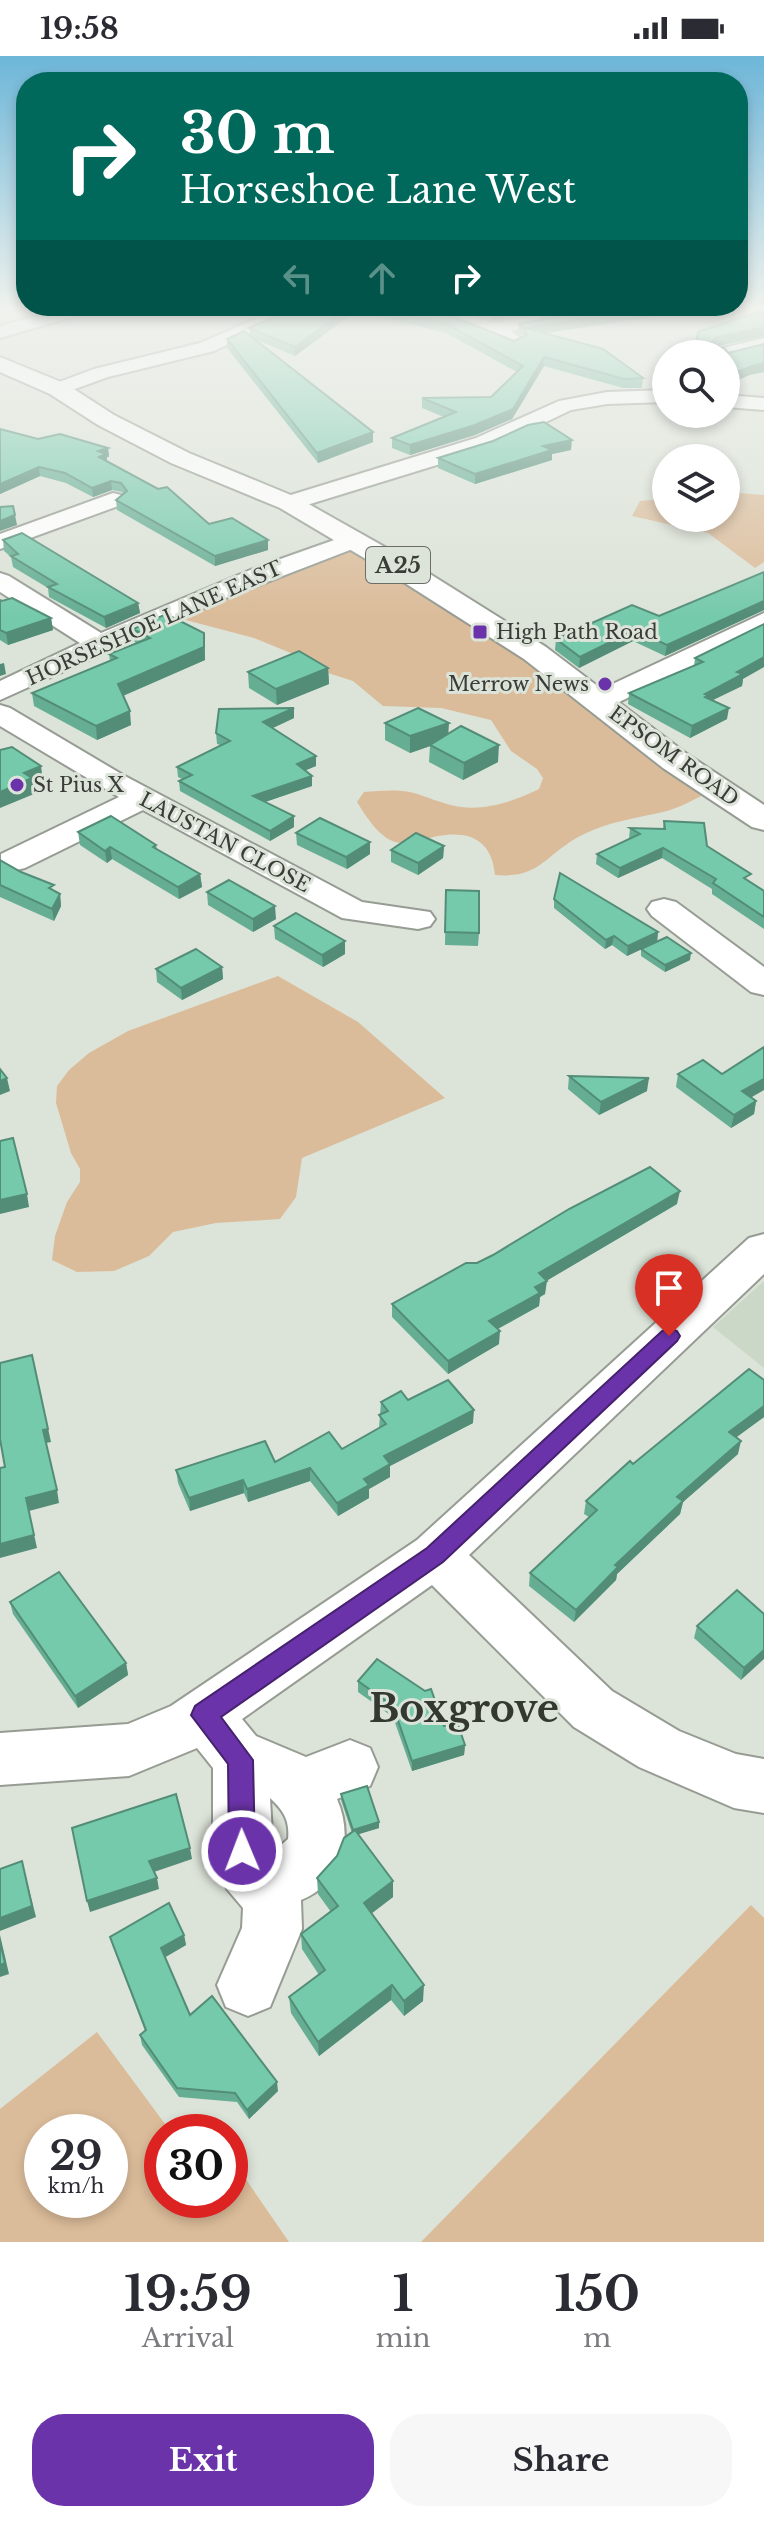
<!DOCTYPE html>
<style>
:root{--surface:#fff;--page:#f7f7f7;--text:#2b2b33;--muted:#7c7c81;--accent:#6b33a9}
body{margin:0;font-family:"Libre Baskerville",serif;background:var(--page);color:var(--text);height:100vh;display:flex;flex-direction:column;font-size:30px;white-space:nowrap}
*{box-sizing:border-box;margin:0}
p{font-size:26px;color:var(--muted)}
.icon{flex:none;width:44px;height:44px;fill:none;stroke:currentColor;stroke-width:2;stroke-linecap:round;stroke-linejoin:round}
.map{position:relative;height:2186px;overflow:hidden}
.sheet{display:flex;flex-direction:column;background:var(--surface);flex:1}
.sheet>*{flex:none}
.banner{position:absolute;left:16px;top:16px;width:732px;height:244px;border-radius:32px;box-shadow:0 4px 12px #0003;background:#00695c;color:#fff;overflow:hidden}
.tools{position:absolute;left:652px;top:284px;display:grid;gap:16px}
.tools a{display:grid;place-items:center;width:88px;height:88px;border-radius:50%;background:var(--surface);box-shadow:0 4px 12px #0003;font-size:40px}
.speed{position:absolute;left:24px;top:2058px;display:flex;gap:16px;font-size:40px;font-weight:700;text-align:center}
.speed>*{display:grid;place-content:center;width:104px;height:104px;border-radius:50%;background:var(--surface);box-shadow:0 4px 12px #0003;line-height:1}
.speed small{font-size:20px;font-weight:400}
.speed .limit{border:12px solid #d22;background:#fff;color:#111}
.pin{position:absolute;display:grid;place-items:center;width:68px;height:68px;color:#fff;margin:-82px -34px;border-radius:50% 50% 50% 0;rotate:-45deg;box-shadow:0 0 8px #0007}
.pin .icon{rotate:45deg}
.me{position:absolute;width:88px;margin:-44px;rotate:359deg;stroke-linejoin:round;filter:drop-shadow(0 0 6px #0008)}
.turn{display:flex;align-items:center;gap:28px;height:168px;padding:0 32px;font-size:36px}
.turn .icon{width:104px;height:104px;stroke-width:2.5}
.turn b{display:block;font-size:56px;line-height:68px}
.lanes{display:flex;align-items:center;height:76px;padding:0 32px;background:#0003;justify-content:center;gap:40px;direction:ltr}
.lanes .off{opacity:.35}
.eta{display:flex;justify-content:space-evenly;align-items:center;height:136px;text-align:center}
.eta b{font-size:48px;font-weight:800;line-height:56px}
.primary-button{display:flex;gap:16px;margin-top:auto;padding:16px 32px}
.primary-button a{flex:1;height:92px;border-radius:32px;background:var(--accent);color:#fff;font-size:32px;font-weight:800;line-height:92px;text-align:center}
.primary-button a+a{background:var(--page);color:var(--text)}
.status{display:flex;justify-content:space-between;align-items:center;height:56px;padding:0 40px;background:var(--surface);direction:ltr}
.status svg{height:22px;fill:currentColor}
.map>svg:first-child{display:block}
.built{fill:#ccd8c7}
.green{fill:#dbbc9a;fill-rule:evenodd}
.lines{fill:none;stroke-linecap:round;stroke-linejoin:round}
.minor-casing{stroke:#969c93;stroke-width:4}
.major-casing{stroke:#969c93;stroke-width:4}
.minor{fill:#fff;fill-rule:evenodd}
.major{fill:#fff;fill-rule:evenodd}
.wall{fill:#65ae94}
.shaded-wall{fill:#538d78}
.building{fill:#76caac;stroke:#538d78;stroke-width:2}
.route{fill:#6b33a9;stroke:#46216e;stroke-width:2}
.poi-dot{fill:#6b33a9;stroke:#dce3d8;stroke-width:3}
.labels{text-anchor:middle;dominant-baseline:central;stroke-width:6;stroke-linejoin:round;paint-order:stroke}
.far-street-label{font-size:20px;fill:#3a3c38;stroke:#dce3d8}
.far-poi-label{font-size:20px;fill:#3a3c38;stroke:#dce3d8;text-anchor:start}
.shield{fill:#dce3d8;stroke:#6b6e68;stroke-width:2}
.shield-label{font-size:22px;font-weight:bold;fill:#3a3c38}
.near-district-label{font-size:38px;font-weight:bold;fill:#333830;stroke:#dce3d8}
</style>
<div class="status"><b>19:58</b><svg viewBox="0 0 49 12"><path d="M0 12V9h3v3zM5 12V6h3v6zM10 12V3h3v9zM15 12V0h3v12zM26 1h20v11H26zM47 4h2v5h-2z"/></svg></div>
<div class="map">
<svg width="764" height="2186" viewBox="0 0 764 2186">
<rect width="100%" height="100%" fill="#dce3d8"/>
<polygon class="built" points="764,1225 764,1312 713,1271"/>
<g class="green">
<polygon points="726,436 764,439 764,506 755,512 708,477 632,460 640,445 666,443 666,462 726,462"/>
<path d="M347,487L504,589L707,737C695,743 681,751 667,755C638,762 610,765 582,779C545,798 541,823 495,819C492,785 471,774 438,780C427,782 412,788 401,787C381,786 366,760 357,746L364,736C381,735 397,733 414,737C427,741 441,747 455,750C483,756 515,745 539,733L543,722L537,713L511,695L491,664L441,652L383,650L353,625L325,616L308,604L254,582L182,563L181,551Z"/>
<polygon points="278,920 358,966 445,1042 302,1102 296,1141 280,1163 216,1167 173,1176 149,1200 114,1215 77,1216 52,1204 55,1180 67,1146 80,1126 80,1113 71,1097 56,1047 57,1030 69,1014 89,997 128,975"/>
<polygon points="751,1849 764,1862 764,2186 421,2186"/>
<path d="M97,1976L171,2076H162V2144H230V2114L236,2109L289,2186H0V2053ZM110,2076V2144H42V2076Z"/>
</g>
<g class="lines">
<defs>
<g id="minor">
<polygon points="57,254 85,254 83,258 0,282 0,270"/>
<polygon points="276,254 300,254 214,295 108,321 58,339 48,333 51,329 94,313 200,287"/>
<polygon points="431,254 456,254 494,267 561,254 596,254 587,260 511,275 525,285 515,291 433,258"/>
<polygon points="764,282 764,294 726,303 726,298 712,298 715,294"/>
<polygon points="666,334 666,346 607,348 571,354 492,392 297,452 281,452 277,447 281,442 476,382 559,345 607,336"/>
<polygon points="726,339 764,342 764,354 726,351"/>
<polygon points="113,437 121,439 125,444 121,449 0,493 0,478"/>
<polygon points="354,477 363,479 366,484 363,489 228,541 0,644 0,625 80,587 0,536 0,517 9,520 101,577 255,512"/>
<polygon points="764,557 764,575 607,652 597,655 587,652 583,646 587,640"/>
<polygon points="0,649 10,652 123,719 362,846 430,856 435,863 430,870 418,873 342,862 143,754 25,812 13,815 1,812 1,798 119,741 0,670"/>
<polygon points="664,843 676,846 764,911 764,939 751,936 652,860 647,853 652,846"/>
<path d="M764,1178V1218L469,1499L612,1635L679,1675L736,1698L764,1703V1757L734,1752L639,1711L574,1671L432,1529L242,1663L256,1680L306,1701L350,1684L370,1692L378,1711L370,1730L337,1743C354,1782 343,1827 301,1844L302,1873L270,1951L248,1960L226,1951L217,1929L242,1872L243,1852L227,1833L213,1795V1712L197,1692L129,1720L0,1729V1677L128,1668L171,1650L417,1484L749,1182ZM270,1742C283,1754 290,1764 288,1783L273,1796Z"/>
</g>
<polygon id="major" points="0,301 66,328 114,359 189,397 298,442 406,503 546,591 687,698 764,749 764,774 752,771 663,712 524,603 386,515 280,452 171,407 98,369 50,338 0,316"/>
</defs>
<use href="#minor" class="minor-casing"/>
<use href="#major" class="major-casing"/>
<use href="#minor" class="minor"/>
<use href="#major" class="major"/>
</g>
<g class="wall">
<polygon points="289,254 436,254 514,285 524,280 518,277 519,268 589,254 697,254 544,277 643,322 642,332 623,332 544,310 512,363 475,379 410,399 392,392 392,382 444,361 422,352 422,342 491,341 517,316 446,277 356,255 295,300 255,283 373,386 318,407 227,292 227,283 250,279 249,272"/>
<polygon points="464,254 547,254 494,264"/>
<polygon points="0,373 38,383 108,392 109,401 107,401 107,405 209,468 268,484 268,494 215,510 117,454 116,444 123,438 122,436 112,434 93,441 66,427 40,420 0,438"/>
<polygon points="571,394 552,398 552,404 475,428 438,412 438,402"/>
<polygon points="3,484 138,547 140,557 106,572 49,541 48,532 13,511 11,501 4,495"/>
<polygon points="764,516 764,554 665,600 633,585 579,612 555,594 556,583 659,560"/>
<polygon points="0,544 51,562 53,574 8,589 0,584"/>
<polygon points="133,573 205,591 205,604 123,640 131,669 97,684 34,650 32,637 110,605 109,598 136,587 135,586"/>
<polygon points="695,602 743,623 742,630 712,644 727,663 690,682 628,648 629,637 694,610"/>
<polygon points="328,612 329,628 277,649 249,632 248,616"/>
<polygon points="294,652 294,662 273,672 316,710 305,714 312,720 312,730 265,746 294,760 294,771 270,785 180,735 179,725 182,723 178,721 177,711 220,689 217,688 216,677"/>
<polygon points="385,667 448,678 498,706 463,724 429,706 430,690 410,697 385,684"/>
<polygon points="664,765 707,790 750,826 764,835 764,873 712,838 712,833 662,802 618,822 596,808 597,798 629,783 630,772 663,773"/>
<polygon points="78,776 156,789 157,793 200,818 202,831 179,843 112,803 107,807 80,789"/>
<polygon points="296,777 370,786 370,798 347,813 297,789"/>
<polygon points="444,790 443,802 418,819 391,806 391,794"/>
<polygon points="0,804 60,838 61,850 54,865 0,841"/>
<polygon points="446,834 479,877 478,890 445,889"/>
<polygon points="207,836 276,863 253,876 208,849"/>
<polygon points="554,843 658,876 657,886 627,900 612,889 605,893 554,852"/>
<polygon points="274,870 345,885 345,898 323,911 275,883"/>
<polygon points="641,893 690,904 665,916 641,900"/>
<polygon points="222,911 223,923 182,944 157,926 156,913"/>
<polygon points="678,1018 751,1042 756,1045 754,1058 731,1072 676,1031"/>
<polygon points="569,1020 647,1035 599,1059 568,1033"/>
<polygon points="677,1148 546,1225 545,1238 540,1241 539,1250 498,1273 499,1288 448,1318 392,1261 392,1248 477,1207"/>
<polygon points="764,1324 764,1361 736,1381 738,1398 683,1446 680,1458 617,1518 616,1524 574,1566 529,1530 530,1517 589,1461 584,1458 586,1445 633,1408"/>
<polygon points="408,1344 473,1367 390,1410 390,1421 369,1433 369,1442 338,1460 310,1425 248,1446 244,1437 190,1455 178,1427 176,1414 275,1406 342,1393 379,1372 381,1346"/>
<polygon points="10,1546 126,1607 128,1619 78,1652 13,1558"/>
<polygon points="764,1558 741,1624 694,1582 697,1570"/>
<polygon points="358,1625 444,1670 465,1689 464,1699 412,1715 393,1661 358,1636"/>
<polygon points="341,1738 379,1772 358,1778 393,1841 371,1858 423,1945 404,1960 391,1944 319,2000 291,1957 289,1941 319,1919 302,1893 301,1878 331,1856 318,1838 317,1822 337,1800 352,1777 341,1744"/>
<polygon points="184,1879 186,1889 165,1901 190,1959 278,2035 249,2063 237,2046 179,2041 142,1989 140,1979 145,1975 113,1891 110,1881"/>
</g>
<g class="shaded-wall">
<polygon points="345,254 356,254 356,255 295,300 295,291"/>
<polygon points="503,254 547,254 494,264 495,255"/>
<polygon points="641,254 697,254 527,280 525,272 524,280 524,272"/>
<polygon points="764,271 764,280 714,291 710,289 715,282"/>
<polygon points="544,301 544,310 512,363 475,379 410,399 410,389 475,369"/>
<polygon points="764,307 764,316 750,319 726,329 726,320 752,310"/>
<polygon points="373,376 373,386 318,407 317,397"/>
<polygon points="572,384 571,394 552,398 552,404 475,428 475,418 543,390"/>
<polygon points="108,392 109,401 107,401 107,407 100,410 98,395"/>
<polygon points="39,411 40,420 0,438 0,428"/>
<polygon points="111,425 112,434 93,441 92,432"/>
<polygon points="15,459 17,469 0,475 0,465"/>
<polygon points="268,484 268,494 215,510 215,500"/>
<polygon points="764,545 764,554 665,600 667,589"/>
<polygon points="138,547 140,557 106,572 104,561"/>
<polygon points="51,562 53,574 8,589 6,577"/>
<polygon points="634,574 633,585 579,612 580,601"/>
<polygon points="204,577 205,604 120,641 118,628"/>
<polygon points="764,601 764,611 743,623 742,630 707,647 705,638 737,616"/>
<polygon points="4,607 6,618 0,620 0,608"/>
<polygon points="328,612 329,628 277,649 276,633"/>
<polygon points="294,652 294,662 264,676 263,666"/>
<polygon points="729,652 727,663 690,682 692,670"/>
<polygon points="130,655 131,669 97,684 96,670"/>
<polygon points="449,667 448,684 410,697 410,680"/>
<polygon points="499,689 498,706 463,724 464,707"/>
<polygon points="316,700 316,710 297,718 297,708"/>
<polygon points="41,710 43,725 33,730 34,738 0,752 0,736 24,717"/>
<polygon points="312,720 312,730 253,750 253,740"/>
<polygon points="294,760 294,771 270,785 270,775"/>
<polygon points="370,786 370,798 347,813 346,801"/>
<polygon points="444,790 443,802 418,819 418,807"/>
<polygon points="110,791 112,803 107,807 105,795"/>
<polygon points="663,792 662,802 618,822 620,812"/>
<polygon points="200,818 202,831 179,843 178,831"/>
<polygon points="60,838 61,850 54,865 52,853"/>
<polygon points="275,850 276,863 253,876 253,863"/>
<polygon points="658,876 657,886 627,900 628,890"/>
<polygon points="614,880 612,889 605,893 606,884"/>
<polygon points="345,885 345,898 323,911 322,899"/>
<polygon points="691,897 690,904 665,916 665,909"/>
<polygon points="222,911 223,923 182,944 181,932"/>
<polygon points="7,1022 10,1035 0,1039 0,1025"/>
<polygon points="649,1022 647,1035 599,1059 601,1046"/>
<polygon points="764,1023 764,1034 740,1048 742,1035"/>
<polygon points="756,1045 754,1058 731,1072 734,1059"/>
<polygon points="680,1135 677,1148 541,1228 547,1225 545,1238 540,1241 539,1250 488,1278 489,1265 535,1231 539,1217"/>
<polygon points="27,1138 29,1151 0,1158 0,1144"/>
<polygon points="500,1275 499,1288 448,1318 448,1305"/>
<polygon points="32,1299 51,1386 46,1387 43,1374"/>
<polygon points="764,1350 764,1361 726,1389 729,1376"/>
<polygon points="474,1354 473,1367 390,1410 390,1421 369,1433 369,1442 338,1460 337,1447 364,1423 384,1400"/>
<polygon points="741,1385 738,1398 683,1446 680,1458 617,1518 616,1524 574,1566 576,1554 677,1441"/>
<polygon points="310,1412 310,1425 248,1446 247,1433"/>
<polygon points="243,1424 244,1437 190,1455 189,1442"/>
<polygon points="57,1434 59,1447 29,1455 37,1492 0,1502 0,1488 26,1442"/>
<polygon points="764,1594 764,1603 741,1624 744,1612"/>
<polygon points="126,1607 128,1619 78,1652 75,1640"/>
<polygon points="465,1689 464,1699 412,1715 412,1705"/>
<polygon points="379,1766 379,1772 353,1780 353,1774"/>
<polygon points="190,1792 192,1803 151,1817 149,1805"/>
<polygon points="22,1805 36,1861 0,1875 0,1862"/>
<polygon points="157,1822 159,1833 90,1856 87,1845"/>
<polygon points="393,1825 393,1841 364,1863 364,1847"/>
<polygon points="0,1879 9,1918 0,1921"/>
<polygon points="184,1879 186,1889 164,1902 161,1892"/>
<polygon points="392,1929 391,1944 319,2000 318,1986"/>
<polygon points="424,1929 423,1945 404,1960 404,1945"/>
<polygon points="277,2026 278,2035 249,2063 247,2054"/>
</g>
<g class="building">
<polygon points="289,254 345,254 295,291 249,272"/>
<polygon points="386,254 436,254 514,285 527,279 525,272 603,293 643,322 624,323 544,301 513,353 475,369 410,389 392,382 456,356 422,342 491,341 523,310 447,268"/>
<polygon points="588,254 641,254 524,272 519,268"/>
<polygon points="764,254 764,271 715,282 710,289 724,292 728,297 764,288 764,307 752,310 726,320 726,298 694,298 698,276"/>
<polygon points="244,275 373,376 317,397 227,283"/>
<polygon points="544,366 572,384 543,390 552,394 475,418 438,402 493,385 528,369"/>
<polygon points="0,373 38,383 60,378 108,392 98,395 106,398 99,401 158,433 167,431 209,468 232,462 268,484 215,500 116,444 127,435 121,427 111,425 92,432 65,417 39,411 0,428"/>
<polygon points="13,450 15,459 0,465 0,451"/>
<polygon points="22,477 138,547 104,561 48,531 57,528 11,500 18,498 3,484"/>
<polygon points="764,516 764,545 667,589 634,574 580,601 556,583 632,549 659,560"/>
<polygon points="12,542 51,562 6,577 0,574 0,544 2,545"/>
<polygon points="166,558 204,577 204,591 118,628 130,655 96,670 32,637 117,602 109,598 150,582 133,573"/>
<polygon points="764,568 764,601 737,616 743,618 705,638 708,639 705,641 729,652 692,670 629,637 703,606 695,602"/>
<polygon points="299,595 328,612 276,633 248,616"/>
<polygon points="294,652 263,666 316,700 297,708 312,720 253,740 294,760 270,775 179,725 192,719 177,711 230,685 216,677 219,653"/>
<polygon points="418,652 449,667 410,680 385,667"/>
<polygon points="461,670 499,689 464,707 430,689"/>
<polygon points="12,691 41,710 24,717 32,722 0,736 0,694"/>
<polygon points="111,760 156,789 153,791 200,818 178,831 110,791 105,795 78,776"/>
<polygon points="320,762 370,786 346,801 296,777"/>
<polygon points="664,765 704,767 707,790 751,818 744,822 764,835 764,861 713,827 716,823 663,792 620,812 597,798 640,778 630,772 665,773"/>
<polygon points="416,777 444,790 418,807 391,794"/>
<polygon points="0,804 21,816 54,829 49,832 60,838 52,853 0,829"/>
<polygon points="560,817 658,876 628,890 614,880 606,884 554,843"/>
<polygon points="229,824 275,850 253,863 207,836"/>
<polygon points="446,834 479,835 479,877 445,876"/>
<polygon points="296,857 345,885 322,899 274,870"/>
<polygon points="667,881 691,897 665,909 641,893"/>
<polygon points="196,893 222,911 181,932 156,913"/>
<polygon points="764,991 764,1023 742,1035 756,1045 734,1059 678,1018 703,1004 722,1018"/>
<polygon points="0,1013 7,1022 0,1025"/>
<polygon points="569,1020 649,1022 601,1046"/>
<polygon points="13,1082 27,1138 0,1144 0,1085"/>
<polygon points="650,1111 680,1135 539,1217 547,1225 535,1231 540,1237 489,1265 500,1275 448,1305 392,1248 466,1207 477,1207 493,1199 569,1153"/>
<polygon points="32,1299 48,1373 43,1374 57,1434 26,1442 34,1479 0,1488 0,1412 5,1411 0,1383 0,1307"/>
<polygon points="749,1313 764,1324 764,1350 729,1376 741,1385 677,1441 683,1445 615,1509 618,1511 576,1554 530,1517 597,1454 586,1445 630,1405 633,1408"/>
<polygon points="448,1324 474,1354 384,1400 390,1408 364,1423 369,1429 337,1447 310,1412 247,1433 243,1424 189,1442 176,1414 265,1385 275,1406 329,1376 342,1393 386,1368 379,1359 388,1355 381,1346 401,1335 408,1344"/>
<polygon points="59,1516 126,1607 75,1640 10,1546"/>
<polygon points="737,1534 764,1558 764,1594 744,1612 697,1570"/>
<polygon points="377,1603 425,1635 431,1633 444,1670 457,1666 465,1689 412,1705 393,1650 358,1625"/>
<polygon points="367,1730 379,1766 353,1774 341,1738"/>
<polygon points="176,1738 190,1792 149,1805 157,1822 87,1845 72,1772"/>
<polygon points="355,1774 393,1825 364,1847 424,1929 404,1945 392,1929 318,1986 289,1941 325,1914 301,1878 338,1850 317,1822 337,1800 344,1782"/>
<polygon points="22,1805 32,1850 0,1862 0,1813"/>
<polygon points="169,1847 184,1879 161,1892 190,1959 212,1940 277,2026 247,2054 235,2037 177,2032 140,1979 146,1974 110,1881"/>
<polygon points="0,1886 5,1907 0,1909"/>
</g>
<linearGradient id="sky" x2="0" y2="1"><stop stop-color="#6db6d8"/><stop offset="0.45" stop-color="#eff2ed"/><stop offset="1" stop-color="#eff2ed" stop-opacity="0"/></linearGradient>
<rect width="764" height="560" fill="url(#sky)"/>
<polygon class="route" points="669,1272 677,1275 680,1280 677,1285 443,1506 221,1661 253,1704 255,1795 251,1804 242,1808 232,1804 229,1795 228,1708 191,1659 195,1650 427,1492 662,1275"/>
<g class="poi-dot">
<rect x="472" y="568" width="16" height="16" rx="4"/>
<circle cx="605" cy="628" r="8"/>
<circle cx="17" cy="729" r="8"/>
</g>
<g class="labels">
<g class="far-street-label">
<text transform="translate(154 567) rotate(-24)">HORSESHOE LANE EAST</text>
<text transform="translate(674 700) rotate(36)">EPSOM ROAD</text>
<text transform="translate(225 786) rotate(28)">LAUSTAN CLOSE</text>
</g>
<g class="far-poi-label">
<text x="496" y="576">High Path Road</text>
<text x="589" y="628" text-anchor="end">Merrow News</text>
<text x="33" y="729">St Pius X</text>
</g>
<rect class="shield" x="366" y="491" width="64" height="36" rx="6"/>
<g class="shield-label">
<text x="398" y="509">A25</text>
</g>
<g class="near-district-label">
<text x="464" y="1652">Boxgrove</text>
</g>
</g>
</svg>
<div class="tools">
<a><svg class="icon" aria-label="search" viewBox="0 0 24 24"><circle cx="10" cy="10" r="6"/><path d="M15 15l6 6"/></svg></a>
<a><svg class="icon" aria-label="layers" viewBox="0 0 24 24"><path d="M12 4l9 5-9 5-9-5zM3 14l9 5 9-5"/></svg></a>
</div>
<div class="speed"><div>29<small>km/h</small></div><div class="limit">30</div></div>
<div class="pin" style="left:669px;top:1280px;background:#d93025"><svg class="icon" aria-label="arrive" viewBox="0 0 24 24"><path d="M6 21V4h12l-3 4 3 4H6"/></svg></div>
<svg class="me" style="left:242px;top:1795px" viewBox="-20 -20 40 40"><circle r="17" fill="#6b33a9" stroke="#fff" stroke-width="3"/><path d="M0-11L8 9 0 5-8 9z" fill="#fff"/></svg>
<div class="banner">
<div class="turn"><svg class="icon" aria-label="right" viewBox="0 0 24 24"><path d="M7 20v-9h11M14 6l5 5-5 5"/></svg><div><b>30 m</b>Horseshoe Lane West</div></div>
<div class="lanes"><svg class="icon off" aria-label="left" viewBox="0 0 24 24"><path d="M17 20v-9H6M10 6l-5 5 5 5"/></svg><svg class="icon off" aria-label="ahead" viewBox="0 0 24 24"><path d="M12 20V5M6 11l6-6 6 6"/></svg><svg class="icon" aria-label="right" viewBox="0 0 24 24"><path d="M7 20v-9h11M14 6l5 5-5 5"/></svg></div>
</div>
</div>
<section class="sheet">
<div class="eta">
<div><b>19:59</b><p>Arrival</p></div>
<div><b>1</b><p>min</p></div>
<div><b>150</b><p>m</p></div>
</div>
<div class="primary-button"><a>Exit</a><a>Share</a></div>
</section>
